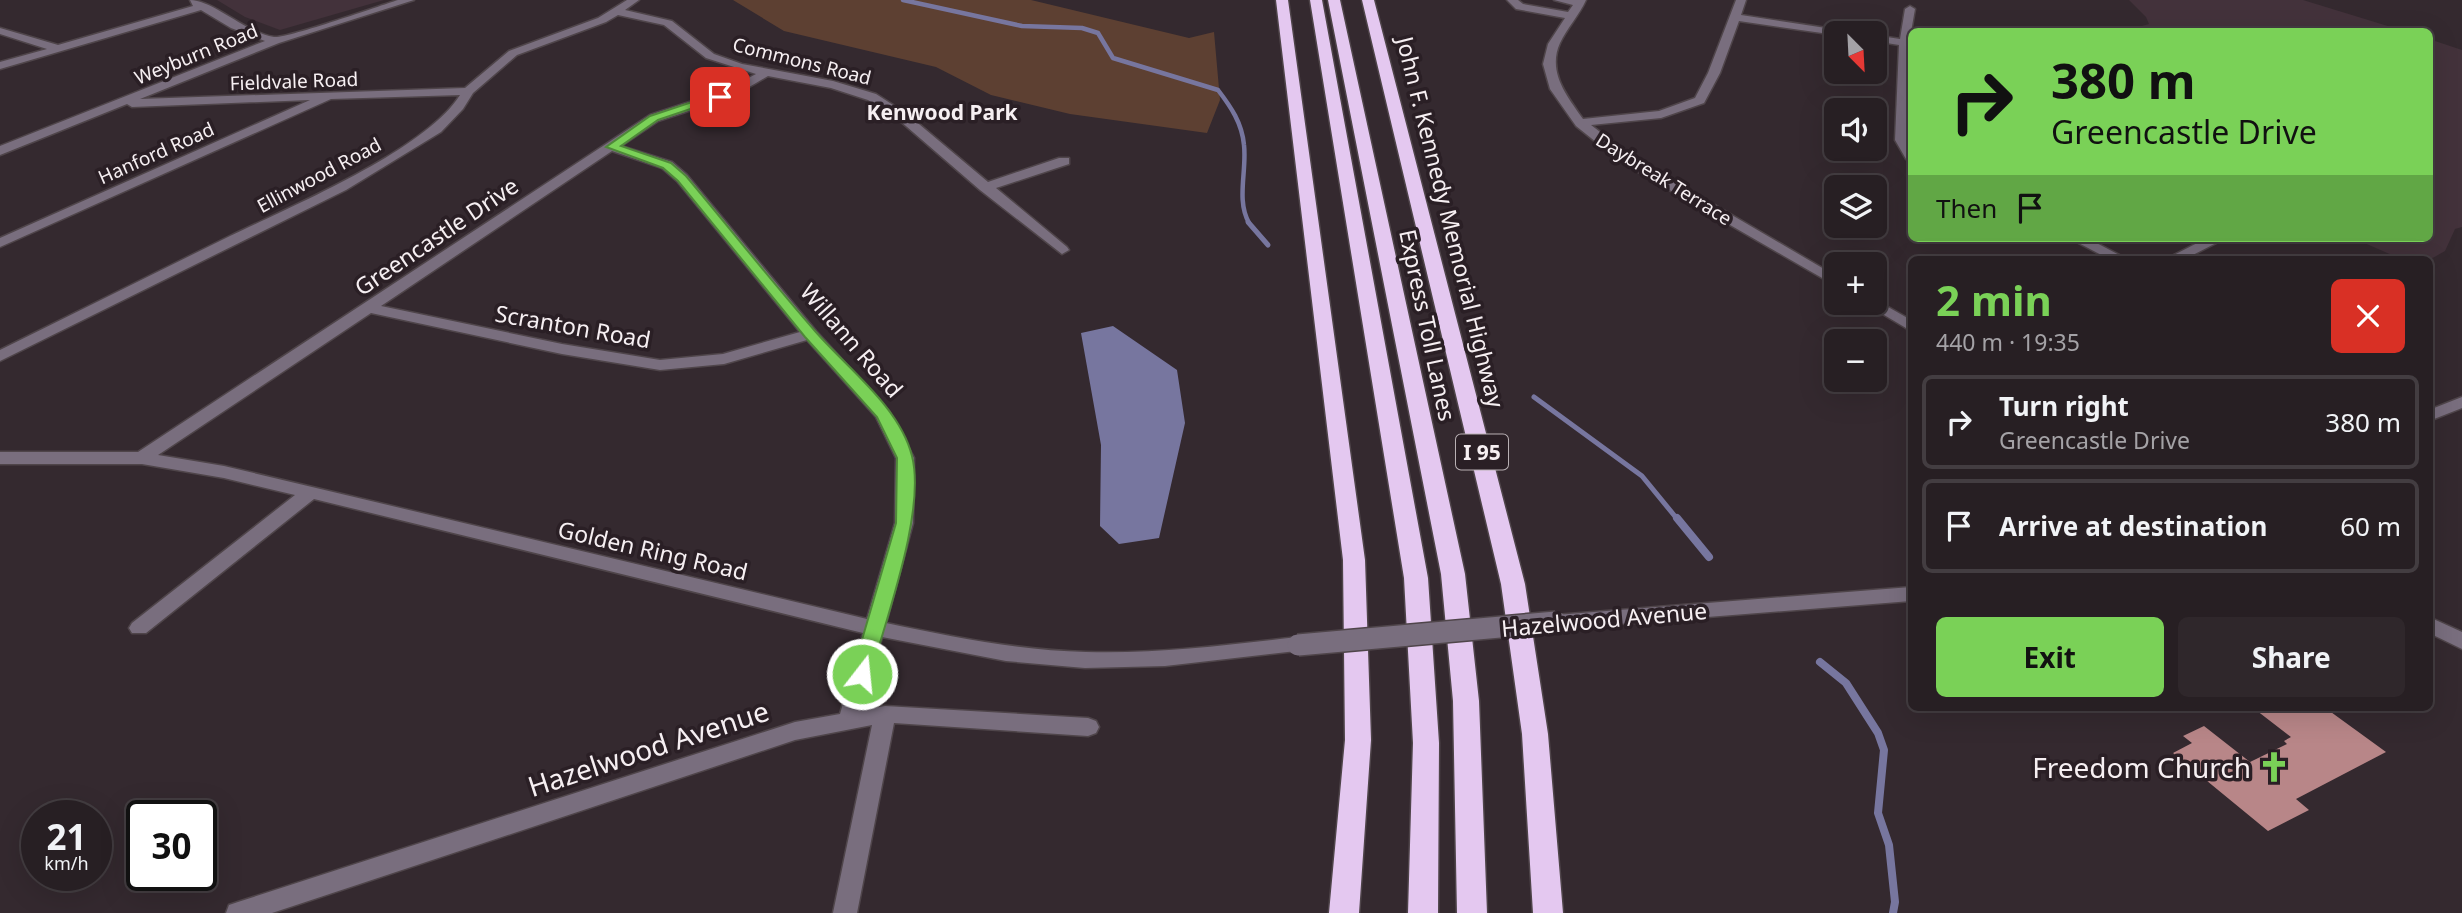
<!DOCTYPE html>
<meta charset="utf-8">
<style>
:root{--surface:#271f23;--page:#2f272b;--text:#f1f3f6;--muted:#a4a2a6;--line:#433d41;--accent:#7ad157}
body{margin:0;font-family:"Noto Sans",sans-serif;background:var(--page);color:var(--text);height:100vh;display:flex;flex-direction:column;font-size:26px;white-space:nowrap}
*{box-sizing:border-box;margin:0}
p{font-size:23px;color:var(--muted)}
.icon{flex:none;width:38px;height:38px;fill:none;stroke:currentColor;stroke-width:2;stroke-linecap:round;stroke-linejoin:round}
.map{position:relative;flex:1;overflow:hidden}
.drawer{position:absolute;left:1908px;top:256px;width:525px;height:455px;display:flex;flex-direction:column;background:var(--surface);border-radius:10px;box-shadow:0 7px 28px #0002,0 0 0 2px var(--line)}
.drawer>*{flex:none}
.hud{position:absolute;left:1908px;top:28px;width:525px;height:214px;border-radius:10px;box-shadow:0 7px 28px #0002,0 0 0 2px var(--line);background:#7ad157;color:#111;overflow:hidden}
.needle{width:46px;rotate:156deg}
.buttons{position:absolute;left:1824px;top:21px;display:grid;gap:14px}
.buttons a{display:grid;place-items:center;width:63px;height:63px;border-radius:10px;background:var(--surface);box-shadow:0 7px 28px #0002,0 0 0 2px var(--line);font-size:35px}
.speed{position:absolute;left:21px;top:800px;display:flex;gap:14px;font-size:35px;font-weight:700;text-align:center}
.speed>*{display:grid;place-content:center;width:91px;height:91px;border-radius:50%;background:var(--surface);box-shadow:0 7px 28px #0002,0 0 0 2px var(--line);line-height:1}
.speed small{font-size:18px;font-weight:400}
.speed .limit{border:4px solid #111;border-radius:10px;background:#fff;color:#111}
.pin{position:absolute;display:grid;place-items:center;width:60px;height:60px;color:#fff;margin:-30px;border-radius:14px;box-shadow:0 4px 10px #0006}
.me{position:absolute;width:77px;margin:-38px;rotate:16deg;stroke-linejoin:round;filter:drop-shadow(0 0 5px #0008)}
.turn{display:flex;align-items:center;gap:24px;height:147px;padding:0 28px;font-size:32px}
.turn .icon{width:91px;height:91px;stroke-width:2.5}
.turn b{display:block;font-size:49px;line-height:60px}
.then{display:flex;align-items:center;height:66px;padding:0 28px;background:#0003;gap:14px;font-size:26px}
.round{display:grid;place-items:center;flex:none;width:74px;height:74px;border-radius:10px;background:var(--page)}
.overview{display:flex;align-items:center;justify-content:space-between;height:119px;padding:0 28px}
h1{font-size:42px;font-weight:700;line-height:52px;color:var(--accent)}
.action{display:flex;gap:14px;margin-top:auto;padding:14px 28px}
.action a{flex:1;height:80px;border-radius:10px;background:var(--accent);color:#111;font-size:28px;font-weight:700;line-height:80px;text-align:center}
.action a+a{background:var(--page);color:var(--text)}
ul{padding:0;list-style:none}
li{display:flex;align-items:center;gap:21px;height:94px;margin:0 14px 10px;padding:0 14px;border:4px solid var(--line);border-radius:10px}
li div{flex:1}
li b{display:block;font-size:26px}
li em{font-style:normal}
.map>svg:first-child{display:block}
.built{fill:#43323b}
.green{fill:#5d4032}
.water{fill:#77769f}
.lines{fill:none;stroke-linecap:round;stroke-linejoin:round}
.stream-far2{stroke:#77769f;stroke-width:4.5}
.stream-far1{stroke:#77769f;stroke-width:5}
.stream{stroke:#77769f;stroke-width:8}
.building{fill:#b88688}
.minor-casing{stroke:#4f454a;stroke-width:3}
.highway-casing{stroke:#4f454a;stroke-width:3}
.minor{fill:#796e7e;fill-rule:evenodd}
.highway{fill:#e4c8f0;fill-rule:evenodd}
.minor-bridge-casing{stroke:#4f454a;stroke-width:24;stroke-linecap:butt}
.minor-bridge{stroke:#796e7e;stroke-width:21}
.route{fill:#7ad157;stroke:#4f8839;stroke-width:2}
.labels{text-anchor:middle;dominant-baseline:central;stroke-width:7;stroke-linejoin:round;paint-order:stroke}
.far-street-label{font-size:19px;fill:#f6eff2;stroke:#2a1f25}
.far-neighbourhood-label{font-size:21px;font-weight:bold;fill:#f6eff2;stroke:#2a1f25}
.shield{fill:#2a1f25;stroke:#b9b1b4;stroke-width:2}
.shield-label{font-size:21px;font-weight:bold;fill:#f6eff2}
.street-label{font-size:23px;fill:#f6eff2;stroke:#2a1f25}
.near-street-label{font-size:28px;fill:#f6eff2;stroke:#2a1f25}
.near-poi-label{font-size:28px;fill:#f6eff2;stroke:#2a1f25;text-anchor:end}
</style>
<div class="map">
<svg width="2462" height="913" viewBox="0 0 2462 913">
<rect width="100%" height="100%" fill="#34292f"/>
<g class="built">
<polygon points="217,0 384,0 280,30 245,17"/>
<polygon points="2129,0 2303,0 2404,31 2124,31 2149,24 2146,17"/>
<polygon points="2429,39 2462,50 2462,227 2455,229 2445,251 2429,260 2401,259 2353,238 2429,238"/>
</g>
<polygon class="green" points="733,0 1031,0 1189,38 1214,32 1220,100 1207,133 1070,114 991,95 936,67 784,31"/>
<polygon class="water" points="1113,326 1177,370 1185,423 1159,538 1119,544 1100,526 1101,445 1081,333"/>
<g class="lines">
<path class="stream-far2" d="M903,0L1022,26L1082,28L1098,33L1113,58L1218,90C1231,107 1242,123 1244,145C1247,171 1236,200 1249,223"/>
<g class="stream-far1">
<polyline points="1248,222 1268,245"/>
<polyline points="1534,397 1642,476 1678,520"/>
</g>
<g class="stream">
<polyline points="1677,518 1709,557"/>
<polyline points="1820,662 1846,683 1878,733 1884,750 1878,813 1889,845 1895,902 1893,913"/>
</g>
</g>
<polygon class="building" points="2252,707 2324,707 2386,752 2296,799 2309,810 2268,831 2173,753 2192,743 2183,736 2204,726 2250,762 2287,744 2284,741 2291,737"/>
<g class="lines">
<defs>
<g id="minor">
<path d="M190,0C213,0 246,33 274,37C286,39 379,6 398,0H414L279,43L140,99L465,88L509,51L598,18L627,0H639L625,10L672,21L714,54L742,64L833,81L876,94L907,114L988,182L1059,158H1069V164L996,188L1067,247L1069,250L1062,254L980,190L899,120L868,100L831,88L768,76L734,96L658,121L621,146L672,162L687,175L816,331L889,411L914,458L913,523L886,623C952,637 1018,650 1086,652C1157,654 1228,645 1298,637L1305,640L1308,645L1305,650L1165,666L1085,668L1006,661L882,637L863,710L885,706L1088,718L1096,721L1099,727L1096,733L1088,736L894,723L857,913H833L872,725L795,740L272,913H226L229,905L238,902L795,722L840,714L863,633L314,499L146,633H132L129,628L132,623L295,495L224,478L142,464H0V452H138L650,115L726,90L756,74L706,58L664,25L618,15L606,22L517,55L473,93L463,109L441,132L346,190L0,361V350C77,312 153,274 230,236C290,207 426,150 460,95L331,99L0,247V238L310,100L132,107L127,104L0,155V146L265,41L231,28L201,10L0,69V62L47,49L0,34V28L58,45L193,6ZM612,151L662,168L677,181L800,332L723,354L660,360L562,344L381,306ZM371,313L562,354L660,370L724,364L807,340L876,417L896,458L895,523L867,619L224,466L158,455Z"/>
<path d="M1507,0H1518L1523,4L1568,12L1573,5L1554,0H1586C1580,14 1567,28 1560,43C1547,72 1567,96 1583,119L1659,111L1695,98L1708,73L1736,0H1746L1741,15L1846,31L1847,33L1836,35L1739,21L1720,73L1704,103L1661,118L1591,125L1631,156L1836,276V286L1621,162L1576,126L1550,89L1543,64L1548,44L1565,18L1516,9Z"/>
<polygon points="1910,6 1915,9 1911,32 1907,140 1911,146 1911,160 1906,159 1895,140 1899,45 1874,41 1874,35 1900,39 1905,9"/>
<polygon points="2069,238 2087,238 2127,259 2109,259"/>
<polygon points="2207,238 2226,238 2185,259 2166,259"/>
<polygon points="1874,299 1911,320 1911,331 1864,303 1874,303"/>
<polygon points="2462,397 2462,408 2429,421 2429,410"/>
<polygon points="1911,587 1911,601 1556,629 1549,627 1546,622 1549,617 1556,615"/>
<polygon points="2429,617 2462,632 2462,649 2429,633"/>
</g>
<g id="highway">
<polygon points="1276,0 1288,0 1365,560 1371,740 1359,913 1329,913 1345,740 1343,560"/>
<polygon points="1310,0 1322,0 1428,578 1439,743 1438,913 1408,913 1413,743 1404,578"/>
<polygon points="1328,0 1340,0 1465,574 1479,701 1487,913 1457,913 1453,701 1441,574"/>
<polygon points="1362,0 1374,0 1525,584 1548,734 1563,913 1533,913 1522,734 1501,584"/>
</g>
</defs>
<use href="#minor" class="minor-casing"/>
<use href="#highway" class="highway-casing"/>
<use href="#minor" class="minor"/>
<use href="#highway" class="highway"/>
<defs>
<polyline id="minor-bridge" points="1298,645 1556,622"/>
</defs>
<use href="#minor-bridge" class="minor-bridge-casing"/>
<use href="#minor-bridge" class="minor-bridge"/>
</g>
<path class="route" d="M716,94L726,97L658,120L621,146L671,163L686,176C729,227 771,281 815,331C847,368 900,407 912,456C926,511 886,618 871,674L862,681L852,674L896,523L897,458L877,417L805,337L678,181L663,168L606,147L650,116Z"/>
<defs>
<symbol id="church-bare" viewBox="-9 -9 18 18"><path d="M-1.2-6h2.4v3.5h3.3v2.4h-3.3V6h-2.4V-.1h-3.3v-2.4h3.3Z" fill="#7ad157" stroke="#2a1f25" stroke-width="2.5" paint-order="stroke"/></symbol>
</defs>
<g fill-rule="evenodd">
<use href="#church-bare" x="2252" y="745" width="44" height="44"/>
</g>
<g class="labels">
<g class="far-street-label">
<text transform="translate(196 54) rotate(-22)">Weyburn Road</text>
<text transform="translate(802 61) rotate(14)">Commons Road</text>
<text transform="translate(294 81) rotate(-2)">Fieldvale Road</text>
<text transform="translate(156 153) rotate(-24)">Hanford Road</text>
<text transform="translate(319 175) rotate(-28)">Ellinwood Road</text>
<text transform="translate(1664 179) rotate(32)">Daybreak Terrace</text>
</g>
<g class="far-neighbourhood-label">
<text x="942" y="112">Kenwood Park</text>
</g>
<rect class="shield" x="1456" y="434.5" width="52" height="35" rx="5"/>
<g class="shield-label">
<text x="1482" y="452">I 95</text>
</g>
<g class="street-label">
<text transform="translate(1451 222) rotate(76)">John F. Kennedy Memorial Highway</text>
<text transform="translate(436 236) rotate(-34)">Greencastle Drive</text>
<text transform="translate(1428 325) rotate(78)">Express Toll Lanes</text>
<text transform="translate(573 326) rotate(10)">Scranton Road</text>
<text transform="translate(852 340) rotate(49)">Willann Road</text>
<text transform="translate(653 550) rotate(13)">Golden Ring Road</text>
<text transform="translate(1604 619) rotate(-5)">Hazelwood Avenue</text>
</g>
<g class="near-street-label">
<text transform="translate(648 748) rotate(-18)">Hazelwood Avenue</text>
</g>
<g class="near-poi-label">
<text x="2251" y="767">Freedom Church</text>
</g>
</g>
</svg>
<div class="buttons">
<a><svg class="needle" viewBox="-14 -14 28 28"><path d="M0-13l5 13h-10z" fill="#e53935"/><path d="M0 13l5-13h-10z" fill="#a4a2a6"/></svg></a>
<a><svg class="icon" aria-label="sound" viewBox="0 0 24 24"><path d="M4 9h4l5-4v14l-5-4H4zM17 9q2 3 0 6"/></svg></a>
<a><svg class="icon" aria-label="layers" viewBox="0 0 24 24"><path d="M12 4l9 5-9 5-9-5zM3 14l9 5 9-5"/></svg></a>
<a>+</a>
<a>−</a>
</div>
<div class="speed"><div>21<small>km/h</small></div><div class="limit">30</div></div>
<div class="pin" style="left:720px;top:97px;background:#d93025"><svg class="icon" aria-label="arrive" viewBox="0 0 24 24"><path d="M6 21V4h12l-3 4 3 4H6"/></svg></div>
<svg class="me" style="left:862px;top:674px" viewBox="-20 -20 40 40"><circle r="17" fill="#7ad157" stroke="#fff" stroke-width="3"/><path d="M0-11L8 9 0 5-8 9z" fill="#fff"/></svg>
<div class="hud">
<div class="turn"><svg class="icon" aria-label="right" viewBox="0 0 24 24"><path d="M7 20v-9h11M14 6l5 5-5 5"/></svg><div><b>380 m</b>Greencastle Drive</div></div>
<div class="then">Then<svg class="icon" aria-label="arrive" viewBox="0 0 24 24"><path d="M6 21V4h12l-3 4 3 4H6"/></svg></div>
</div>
<section class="drawer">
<div class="overview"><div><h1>2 min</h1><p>440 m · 19:35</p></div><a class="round" style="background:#d93025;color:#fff"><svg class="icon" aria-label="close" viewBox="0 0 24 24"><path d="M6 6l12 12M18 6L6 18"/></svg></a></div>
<ul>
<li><svg class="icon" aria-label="right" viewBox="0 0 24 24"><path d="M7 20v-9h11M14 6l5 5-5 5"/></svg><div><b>Turn right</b><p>Greencastle Drive</p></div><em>380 m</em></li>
<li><svg class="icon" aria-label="arrive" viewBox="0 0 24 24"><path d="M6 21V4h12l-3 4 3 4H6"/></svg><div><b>Arrive at destination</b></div><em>60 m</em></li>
</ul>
<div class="action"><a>Exit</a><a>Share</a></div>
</section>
</div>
